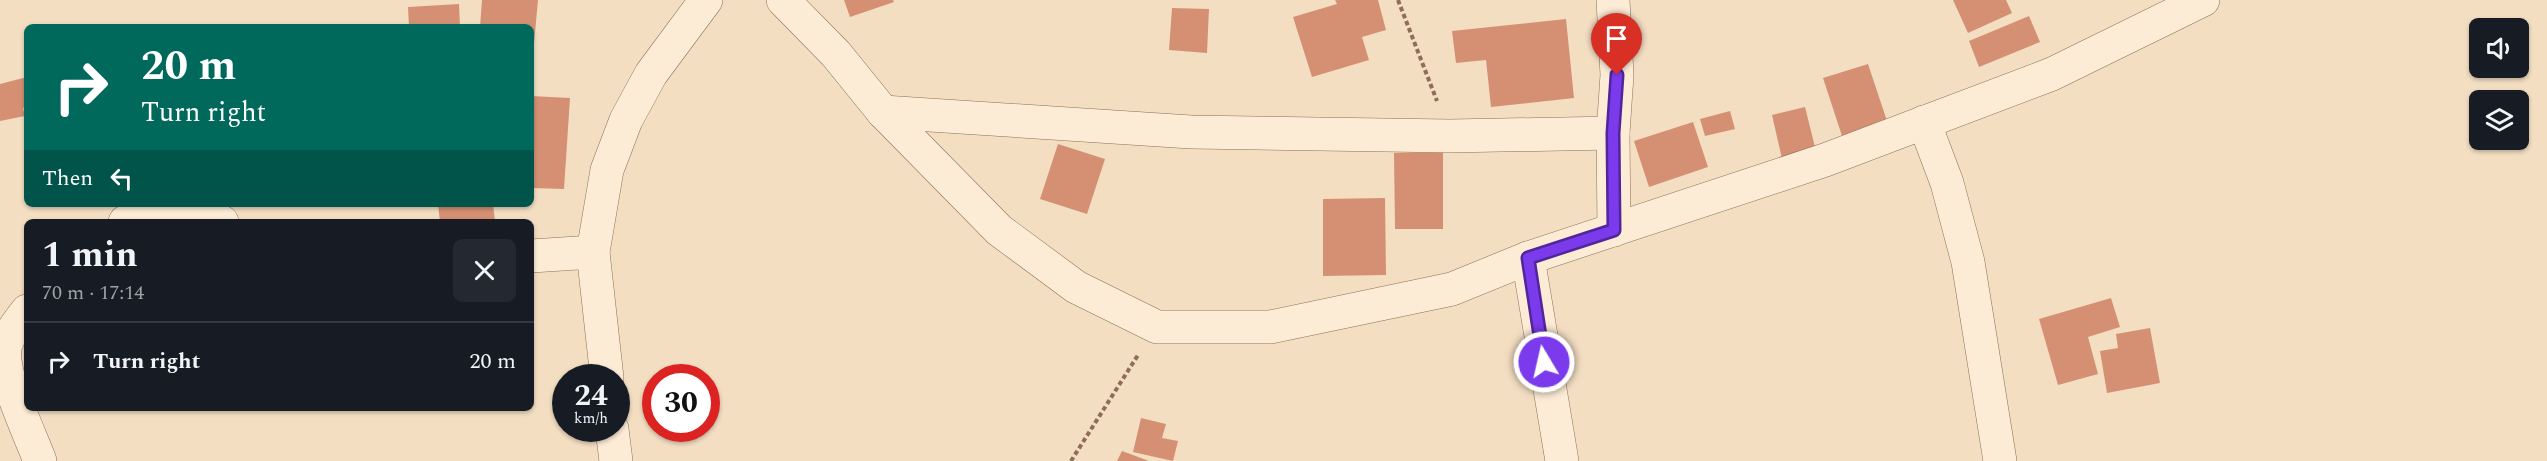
<!DOCTYPE html>
<meta charset="utf-8">
<style>
:root{--surface:#171b24;--page:#242831;--text:#f1f3f6;--muted:#9ea1a6;--line:#363941}
body{margin:0;font-family:Spectral,serif;background:var(--page);color:var(--text);height:100vh;display:flex;flex-direction:column;font-size:22px;white-space:nowrap}
*{box-sizing:border-box;margin:0}
p{font-size:20px;color:var(--muted)}
.icon{flex:none;width:33px;height:33px;fill:none;stroke:currentColor;stroke-width:2;stroke-linecap:round;stroke-linejoin:round}
.map{position:relative;flex:1;overflow:hidden}
.details{position:absolute;left:24px;top:219px;width:510px;height:192px;display:flex;flex-direction:column;background:var(--surface);border-radius:9px;box-shadow:0 2px 4px #0004}
.details>*{flex:none}
.banner{position:absolute;left:24px;top:24px;width:510px;height:183px;border-radius:9px;box-shadow:0 2px 4px #0004;background:#00695c;color:#fff;overflow:hidden}
.controls{position:absolute;left:2469px;top:18px;display:grid;gap:12px}
.controls a{display:grid;place-items:center;width:60px;height:60px;border-radius:9px;background:var(--surface);box-shadow:0 2px 4px #0004;font-size:30px}
.speed{position:absolute;left:552px;top:364px;display:flex;gap:12px;font-size:30px;font-weight:700;text-align:center}
.speed>*{display:grid;place-content:center;width:78px;height:78px;border-radius:50%;background:var(--surface);box-shadow:0 2px 4px #0004;line-height:1}
.speed small{font-size:15px;font-weight:400}
.speed .limit{border:9px solid #d22;background:#fff;color:#111}
.pin{position:absolute;display:grid;place-items:center;width:51px;height:51px;color:#fff;margin:-62px -26px;border-radius:50% 50% 50% 0;rotate:-45deg;box-shadow:0 0 6px #0007}
.pin .icon{rotate:45deg}
.me{position:absolute;width:66px;margin:-33px;rotate:351deg;stroke-linejoin:round;filter:drop-shadow(0 0 4px #0008)}
.turn{display:flex;align-items:center;gap:21px;height:126px;padding:0 18px;font-size:27px}
.turn .icon{width:78px;height:78px;stroke-width:2.5}
.turn b{display:block;font-size:42px;line-height:51px}
.then{display:flex;align-items:center;height:57px;padding:0 18px;background:#0003;gap:12px;font-size:22px}
.round{display:grid;place-items:center;flex:none;width:63px;height:63px;border-radius:9px;background:var(--page)}
.overview{display:flex;align-items:center;justify-content:space-between;height:102px;padding:0 18px}
h1{font-size:36px;font-weight:700;line-height:45px}
ul{padding:0;list-style:none}
li{display:flex;align-items:center;gap:18px;height:78px;padding:0 18px;border-top:2px solid var(--line)}
li div{flex:1}
li b{display:block;font-size:22px}
li em{font-style:normal}
.map>svg:first-child{display:block}
.building{fill:#d59074}
.lines{fill:none;stroke-linecap:round;stroke-linejoin:round}
.street-casing{stroke:#8f6e57;stroke-width:34}
.path{stroke:#8f6e57;stroke-width:4;stroke-dasharray:4.5 3;stroke-linecap:butt}
.street{stroke:#fcecd6;stroke-width:33}
.route-casing{stroke:#51269a;stroke-width:15}
.route{stroke:#7c3aed;stroke-width:10}
</style>
<div class="map">
<svg width="2547" height="461" viewBox="0 0 2547 461">
<rect width="100%" height="100%" fill="#f3dec2"/>
<g class="building">
<polygon points="482,0 538,0 533,54 531,27 480,27"/>
<polygon points="844,0 893,0 894,2 850,17"/>
<polygon points="1335,0 1378,0 1386,30 1362,37 1369,60 1312,77 1293,17 1337,4"/>
<polygon points="1953,0 2006,0 2012,13 1968,33"/>
<polygon points="459,4 460,27 409,27 408,7"/>
<polygon points="1172,8 1209,9 1207,53 1169,50"/>
<polygon points="2029,16 2040,42 1979,67 1969,41"/>
<polygon points="1566,19 1574,98 1491,107 1486,60 1456,63 1452,31"/>
<polygon points="1868,64 1888,124 1843,139 1823,78"/>
<polygon points="27,77 27,107 23,108 25,116 0,121 0,84"/>
<polygon points="531,96 570,98 564,189 531,188"/>
<polygon points="1805,107 1817,155 1783,163 1772,115"/>
<polygon points="1730,111 1735,129 1705,136 1700,119"/>
<polygon points="1693,122 1708,167 1649,187 1634,141"/>
<polygon points="1058,144 1105,159 1087,214 1040,199"/>
<polygon points="1443,152 1443,229 1395,229 1394,153"/>
<polygon points="1385,198 1386,275 1323,276 1323,199"/>
<polygon points="438,204 493,204 495,221 440,222"/>
<polygon points="2111,298 2120,327 2088,337 2098,374 2058,385 2039,319"/>
<polygon points="2150,328 2160,383 2107,393 2100,351 2118,348 2116,334"/>
<polygon points="1141,418 1166,424 1162,438 1178,441 1173,461 1133,452"/>
<polygon points="1122,451 1149,461 1117,461"/>
</g>
<g class="lines">
<defs>
<g id="street">
<polyline points="783,0 836,54 883,112 999,230 1076,287 1157,327 1270,327 1452,289 1528,258 1825,160 2052,74 2203,0"/>
<polyline points="1613,0 1617,75 1613,133 1614,230"/>
<polyline points="883,112 1191,132 1450,136 1613,133"/>
<polyline points="1924,122 1947,183 1968,262 2000,461"/>
<path d="M125,222C141,212 203,216 222,222"/>
<polyline points="531,256 593,252"/>
<polyline points="1528,258 1562,461"/>
<path d="M27,311C19,321 8,335 5,348C1,375 30,434 40,461"/>
<polyline points="607,378 593,252 607,170 626,120 651,74 706,0"/>
<polyline points="612,429 616,461"/>
</g>
</defs>
<use href="#street" class="street-casing"/>
<g class="path">
<polyline points="1398,0 1437,101"/>
<polyline points="1071,461 1138,355"/>
</g>
<use href="#street" class="street"/>
</g>
<g class="lines">
<defs>
<polyline id="route" points="1544,362 1528,258 1614,230 1613,133 1617,75"/>
</defs>
<use href="#route" class="route-casing"/>
<use href="#route" class="route"/>
</g>
</svg>
<div class="controls">
<a><svg class="icon" aria-label="sound" viewBox="0 0 24 24"><path d="M4 9h4l5-4v14l-5-4H4zM17 9q2 3 0 6"/></svg></a>
<a><svg class="icon" aria-label="layers" viewBox="0 0 24 24"><path d="M12 4l9 5-9 5-9-5zM3 14l9 5 9-5"/></svg></a>
</div>
<div class="speed"><div>24<small>km/h</small></div><div class="limit">30</div></div>
<div class="pin" style="left:1617px;top:75px;background:#d93025"><svg class="icon" aria-label="arrive" viewBox="0 0 24 24"><path d="M6 21V4h12l-3 4 3 4H6"/></svg></div>
<svg class="me" style="left:1544px;top:362px" viewBox="-20 -20 40 40"><circle r="17" fill="#7c3aed" stroke="#fff" stroke-width="3"/><path d="M0-11L8 9 0 5-8 9z" fill="#fff"/></svg>
<div class="banner">
<div class="turn"><svg class="icon" aria-label="right" viewBox="0 0 24 24"><path d="M7 20v-9h11M14 6l5 5-5 5"/></svg><div><b>20 m</b>Turn right</div></div>
<div class="then">Then<svg class="icon" aria-label="left" viewBox="0 0 24 24"><path d="M17 20v-9H6M10 6l-5 5 5 5"/></svg></div>
</div>
<section class="details">
<div class="overview"><div><h1>1 min</h1><p>70 m · 17:14</p></div><a class="round"><svg class="icon" aria-label="close" viewBox="0 0 24 24"><path d="M6 6l12 12M18 6L6 18"/></svg></a></div>
<ul>
<li><svg class="icon" aria-label="right" viewBox="0 0 24 24"><path d="M7 20v-9h11M14 6l5 5-5 5"/></svg><div><b>Turn right</b></div><em>20 m</em></li>
</ul>
</section>
</div>
